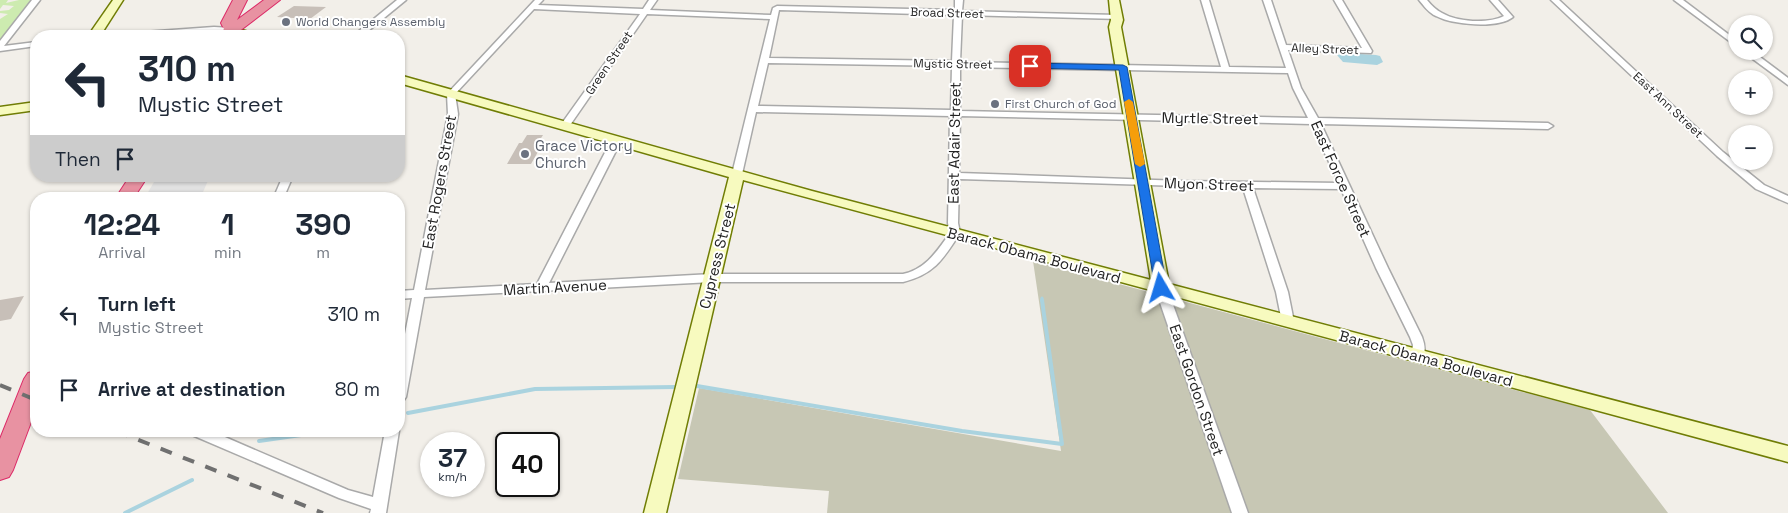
<!DOCTYPE html>
<meta charset="utf-8">
<style>
:root{--surface:#fff;--page:#f6f6f7;--text:#1f2937;--muted:#747a83}
body{margin:0;font-family:"Space Grotesk",sans-serif;background:var(--page);color:var(--text);height:100vh;display:flex;flex-direction:column;font-size:19px;white-space:nowrap}
*{box-sizing:border-box;margin:0}
p{font-size:16px;color:var(--muted)}
.icon{flex:none;width:28px;height:28px;fill:none;stroke:currentColor;stroke-width:2;stroke-linecap:round;stroke-linejoin:round}
.map{position:relative;flex:1;overflow:hidden}
.side{position:absolute;left:30px;top:192px;width:375px;height:245px;display:flex;flex-direction:column;background:var(--surface);border-radius:20px;box-shadow:0 1px 4px #0004}
.side>*{flex:none}
.hud{position:absolute;left:30px;top:30px;width:375px;height:152px;border-radius:20px;box-shadow:0 1px 4px #0004;background:#fff;color:var(--text);overflow:hidden}
.buttons{position:absolute;left:1728px;top:15px;display:grid;gap:10px}
.buttons a{display:grid;place-items:center;width:45px;height:45px;border-radius:50%;background:var(--surface);box-shadow:0 1px 4px #0004;font-size:25px}
.speed{position:absolute;left:420px;top:432px;display:flex;gap:10px;font-size:25px;font-weight:700;text-align:center}
.speed>*{display:grid;place-content:center;width:65px;height:65px;border-radius:50%;background:var(--surface);box-shadow:0 1px 4px #0004;line-height:1}
.speed small{font-size:12px;font-weight:400}
.speed .limit{border:2px solid #111;border-radius:8px;background:#fff;color:#111}
.pin{position:absolute;display:grid;place-items:center;width:42px;height:42px;color:#fff;margin:-21px;border-radius:10px;box-shadow:0 2px 8px #0006}
.me{position:absolute;width:55px;margin:-28px;rotate:353deg;stroke-linejoin:round;filter:drop-shadow(0 0 4px #0008)}
.turn{display:flex;align-items:center;gap:18px;height:105px;padding:0 25px;font-size:22px}
.turn .icon{width:65px;height:65px;stroke-width:2.5}
.turn b{display:block;font-size:35px;line-height:42px}
.then{display:flex;align-items:center;height:48px;padding:0 25px;background:#0003;gap:10px;font-size:19px}
.eta{display:flex;justify-content:space-evenly;align-items:center;height:85px;text-align:center}
.eta b{font-size:30px;font-weight:600;line-height:35px}
ul{padding:0;list-style:none}
li{display:flex;align-items:center;gap:15px;height:75px;padding:0 25px}
li div{flex:1}
li b{display:block;font-size:19px}
li em{font-style:normal}
.map>svg:first-child{display:block}
.construction{fill:#c7c7b4}
.grass{fill:#cdebb0}
.parking{fill:#e2e2e2}
.water{fill:#aad3df}
.lines{fill:none;stroke-linecap:round;stroke-linejoin:round}
.stream-far1{stroke:#aad3df;stroke-width:3}
.stream{stroke:#aad3df;stroke-width:4}
.building{fill:#c7bfb8}
.street-casing{stroke:#a9a9a9;stroke-width:3}
.secondary-casing{stroke:#707d05;stroke-width:3}
.highway-casing{stroke:#dc2a67;stroke-width:2}
.street{fill:#fff;fill-rule:evenodd}
.secondary{fill:#f7fabf;fill-rule:evenodd}
.highway{fill:#e892a2;fill-rule:evenodd}
.rail{stroke:#707070;stroke-width:4;stroke-dasharray:12 12;stroke-linecap:butt}
.route{fill:#1a73e8;stroke:#114b97}
.slow{fill:#f59e0b}
.worship-dot{fill:#6b7280;stroke:#fff;stroke-width:2}
.labels{text-anchor:middle;dominant-baseline:central;stroke-width:4;stroke-linejoin:round;paint-order:stroke}
.far-street-label{font-size:12px;fill:#222;stroke:#fff}
.far-worship-label{font-size:12px;fill:#5b616d;stroke:#fff;text-anchor:start}
.street-label{font-size:15px;fill:#222;stroke:#fff}
.worship-label{font-size:15px;fill:#5b616d;stroke:#fff;text-anchor:start}
</style>
<div class="map">
<svg width="1788" height="513" viewBox="0 0 1788 513">
<rect width="100%" height="100%" fill="#f2efe9"/>
<polygon class="construction" points="1033,261 1590,410 1668,513 827,513 829,491 678,479 699,388 1061,451"/>
<polygon class="grass" points="0,0 8,0 6,3 19,0 34,0 0,43 0,19 8,14 0,13 0,11 9,10 14,6 3,5 0,9"/>
<polygon class="parking" points="210,176 200,199 144,199 154,182"/>
<polygon class="water" points="1344,53 1376,55 1380,56 1383,62 1377,65 1343,62 1337,55"/>
<g class="lines">
<polyline class="stream-far1" points="1042,298 1042,301"/>
<g class="stream">
<polyline points="697,386 962,431 1062,444 1042,300"/>
<polyline points="408,413 535,389 675,387"/>
<polyline points="259,441 329,431"/>
<polyline points="125,513 192,480"/>
</g>
</g>
<g class="building">
<polygon points="294,6 326,7 310,19 277,17"/>
<polygon points="527,135 543,135 538,143 543,143 531,164 507,164 519,143 522,143"/>
<polygon points="24,296 11,319 0,321 0,300"/>
</g>
<g class="lines">
<defs>
<g id="street">
<polygon points="32,0 40,0 4,46 36,42 36,46 0,51 0,41"/>
<polygon points="397,0 406,0 362,36 353,36"/>
<path d="M535,0H543L538,5L643,9L649,0H657L650,10L771,15L773,8L777,6L955,10V0H963L962,11L1117,15L1121,17L1120,19L962,15L960,62L1221,67L1201,0H1209L1229,67L1286,68L1263,0H1271L1286,45L1362,48L1334,0H1342L1372,51L1371,53L1288,50L1301,88L1318,118L1548,123L1553,126L1548,129L1321,124L1388,268L1422,337C1425,345 1426,352 1422,359H1412L1411,356L1413,345L1410,337L1376,268L1341,189L1253,188L1288,292L1294,322L1288,326L1282,322L1276,292L1243,188L959,179L958,223L960,233C943,259 935,274 903,282H712L424,297L406,397L404,400L399,402V365L412,298L399,299V291L414,290L448,114L447,94ZM534,9L640,14L560,126L565,129L568,128L647,14L770,19L732,174L733,176H741L742,174L756,112L950,116L948,223L950,233C937,251 926,269 903,274H712L549,283L621,141L616,138L611,141L537,284L425,290L458,114L455,94ZM779,10L954,15L952,61L769,58ZM768,63L952,66L951,110L758,106ZM960,67L1288,73L1293,88L1308,118L960,111ZM960,116L1311,124L1339,183L1183,181L959,173Z"/>
<path d="M1419,0H1427C1431,5 1436,10 1442,13C1457,22 1488,24 1504,16L1490,0H1498L1513,17C1498,29 1453,25 1436,16C1429,13 1424,6 1419,0Z"/>
<polygon points="1551,0 1559,0 1723,152 1764,185 1788,196 1788,203 1756,189 1717,156"/>
<polygon points="1674,0 1683,0 1736,40 1736,46"/>
<path d="M214,27L231,28L235,30C229,34 220,31 213,31C179,32 145,38 112,36L116,34Z"/>
<polygon points="1742,51 1752,51 1788,78 1788,85"/>
<polygon points="283,176 293,176 283,199 273,199"/>
<polygon points="1161,284 1167,288 1248,513 1232,513 1155,288"/>
<polygon points="190,431 211,431 348,490 373,497 385,431 399,431 386,513 370,513 371,509 339,498 192,435"/>
</g>
<g id="secondary">
<polygon points="113,0 123,0 100,36 88,36"/>
<polygon points="1109,0 1119,0 1123,20 1121,27 1169,284 1788,446 1788,462 743,180 666,513 644,513 729,177 399,83 399,75 812,191 1151,280 1109,27 1111,20"/>
<path d="M231,27L256,34L258,36C247,37 233,38 225,30Z"/>
<polygon points="36,102 36,110 0,115 0,107"/>
</g>
<g id="highway">
<polygon points="233,0 247,0 237,20 264,0 280,0 233,36 218,36 224,29 221,23"/>
<polygon points="130,176 148,176 133,199 115,199"/>
<polygon points="36,371 36,409 13,470 9,477 0,480 0,439 24,379 28,373"/>
</g>
</defs>
<use href="#street" class="street-casing"/>
<use href="#secondary" class="secondary-casing"/>
<use href="#highway" class="highway-casing"/>
<use href="#street" class="street"/>
<use href="#secondary" class="secondary"/>
<use href="#highway" class="highway"/>
<g class="rail">
<polyline points="0,385 36,400"/>
<polyline points="116,431 323,513"/>
</g>
</g>
<polygon class="route" points="1030,63 1123,65 1127,67 1167,288 1165,291 1157,291 1155,288 1119,70 1027,68 1026,66"/>
<polygon class="slow" points="1129,99 1133,102 1145,164 1140,167 1135,164 1124,102"/>
<g class="worship-dot">
<circle cx="286" cy="22" r="5"/>
<circle cx="995" cy="104" r="5"/>
<circle cx="525" cy="154" r="5"/>
</g>
<g class="labels">
<g class="far-street-label">
<text transform="translate(947 13) rotate(2)">Broad Street</text>
<text transform="translate(1325 49) rotate(2)">Alley Street</text>
<text transform="translate(609 63) rotate(-56)">Green Street</text>
<text transform="translate(953 64) rotate(1)">Mystic Street</text>
<text transform="translate(1668 105) rotate(43)">East Ann Street</text>
</g>
<g class="far-worship-label">
<text x="296" y="22">World Changers Assembly</text>
<text x="1005" y="104">First Church of God</text>
</g>
<g class="street-label">
<text transform="translate(1210 118) rotate(1)">Myrtle Street</text>
<text transform="translate(954 143) rotate(-89)">East Adair Street</text>
<text transform="translate(1341 179) rotate(66)">East Force Street</text>
<text transform="translate(439 182) rotate(-80)">East Rogers Street</text>
<text transform="translate(1209 184) rotate(2)">Myon Street</text>
<text transform="translate(1034 255) rotate(15)">Barack Obama Boulevard</text>
<text transform="translate(717 256) rotate(-76)">Cypress Street</text>
<text transform="translate(555 287) rotate(-3)">Martin Avenue</text>
<text transform="translate(1426 358) rotate(15)">Barack Obama Boulevard</text>
<text transform="translate(1197 390) rotate(71)">East Gordon Street</text>
</g>
<g class="worship-label">
<text x="535" y="145">Grace Victory<tspan x="535" dy="17">Church</tspan></text>
</g>
</g>
</svg>
<div class="buttons">
<a><svg class="icon" aria-label="search" viewBox="0 0 24 24"><circle cx="10" cy="10" r="6"/><path d="M15 15l6 6"/></svg></a>
<a>+</a>
<a>−</a>
</div>
<div class="speed"><div>37<small>km/h</small></div><div class="limit">40</div></div>
<div class="pin" style="left:1030px;top:66px;background:#d93025"><svg class="icon" aria-label="arrive" viewBox="0 0 24 24"><path d="M6 21V4h12l-3 4 3 4H6"/></svg></div>
<svg class="me" style="left:1161px;top:288px" viewBox="-20 -20 40 40"><path d="M0-17L14 15 0 8-14 15z" fill="#1a73e8" stroke="#fff" stroke-width="4"/></svg>
<div class="hud">
<div class="turn"><svg class="icon" aria-label="left" viewBox="0 0 24 24"><path d="M17 20v-9H6M10 6l-5 5 5 5"/></svg><div><b>310 m</b>Mystic Street</div></div>
<div class="then">Then<svg class="icon" aria-label="arrive" viewBox="0 0 24 24"><path d="M6 21V4h12l-3 4 3 4H6"/></svg></div>
</div>
<section class="side">
<div class="eta">
<div><b>12:24</b><p>Arrival</p></div>
<div><b>1</b><p>min</p></div>
<div><b>390</b><p>m</p></div>
</div>
<ul>
<li><svg class="icon" aria-label="left" viewBox="0 0 24 24"><path d="M17 20v-9H6M10 6l-5 5 5 5"/></svg><div><b>Turn left</b><p>Mystic Street</p></div><em>310 m</em></li>
<li><svg class="icon" aria-label="arrive" viewBox="0 0 24 24"><path d="M6 21V4h12l-3 4 3 4H6"/></svg><div><b>Arrive at destination</b></div><em>80 m</em></li>
</ul>
</section>
</div>
